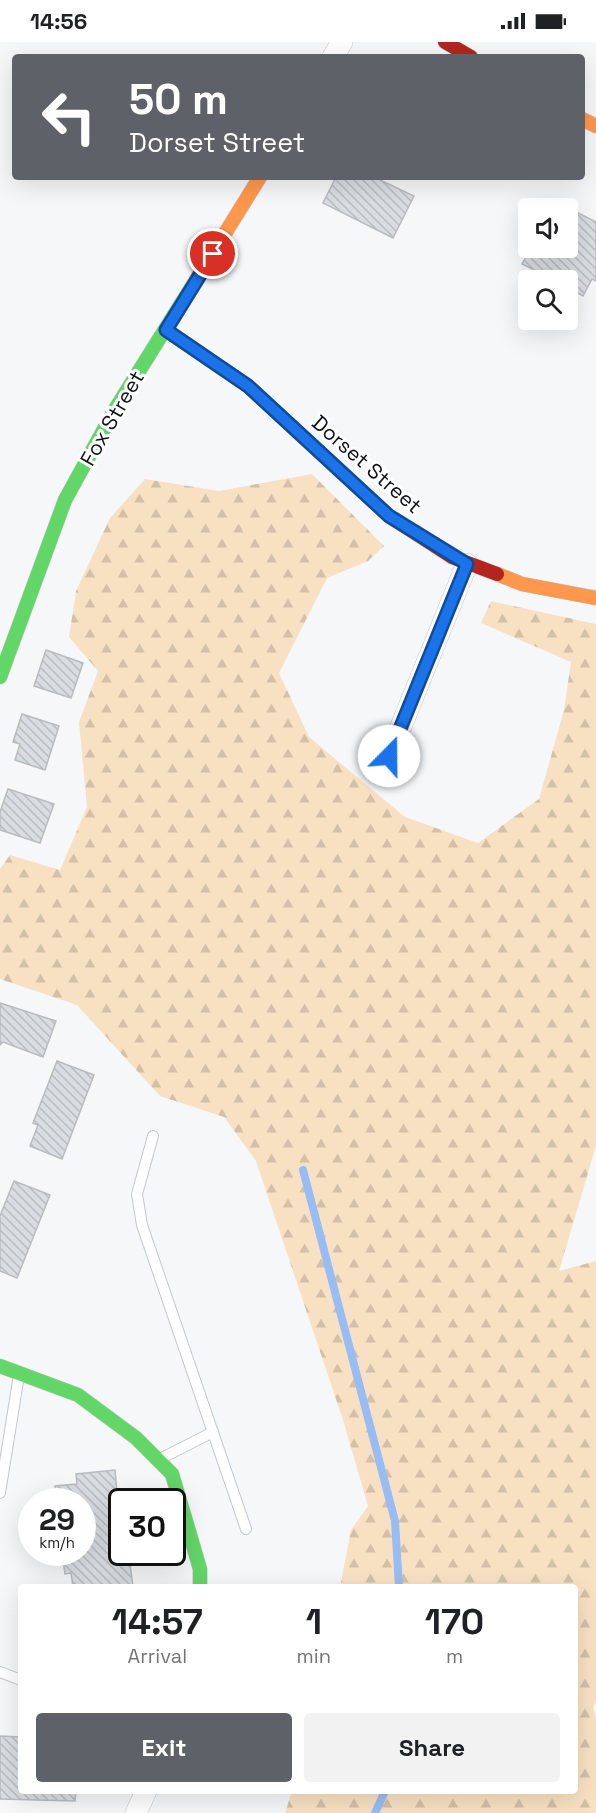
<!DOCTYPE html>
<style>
:root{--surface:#fff;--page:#f2f2f2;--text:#202124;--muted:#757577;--accent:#5e6268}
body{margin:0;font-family:"Space Grotesk",sans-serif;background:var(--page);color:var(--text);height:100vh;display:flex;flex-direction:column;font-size:22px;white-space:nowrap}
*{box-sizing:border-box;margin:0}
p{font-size:20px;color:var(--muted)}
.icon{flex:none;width:33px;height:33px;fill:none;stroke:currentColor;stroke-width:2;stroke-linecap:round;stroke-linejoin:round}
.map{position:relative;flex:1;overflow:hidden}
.panel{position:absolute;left:18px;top:1542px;width:560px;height:210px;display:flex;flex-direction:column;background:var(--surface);border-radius:6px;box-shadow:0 6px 24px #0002}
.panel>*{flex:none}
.hud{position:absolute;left:12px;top:12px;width:573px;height:126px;border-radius:6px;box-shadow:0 6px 24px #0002;background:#5e6268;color:#fff;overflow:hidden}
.fabs{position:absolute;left:518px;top:156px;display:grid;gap:12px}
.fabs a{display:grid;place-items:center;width:60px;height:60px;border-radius:6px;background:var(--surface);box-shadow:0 6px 24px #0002;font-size:30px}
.speed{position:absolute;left:18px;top:1446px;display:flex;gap:12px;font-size:30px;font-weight:700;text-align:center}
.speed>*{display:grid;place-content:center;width:78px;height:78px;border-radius:50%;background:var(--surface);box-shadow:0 6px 24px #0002;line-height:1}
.speed small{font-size:15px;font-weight:400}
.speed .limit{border:3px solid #111;border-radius:9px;background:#fff;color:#111}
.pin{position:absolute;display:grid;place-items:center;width:51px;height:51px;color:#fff;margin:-26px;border:3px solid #fff;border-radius:50%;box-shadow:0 2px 6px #0007}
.me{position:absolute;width:66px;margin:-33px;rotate:22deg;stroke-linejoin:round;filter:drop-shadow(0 0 4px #0008)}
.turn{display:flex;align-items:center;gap:21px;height:126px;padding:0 18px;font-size:27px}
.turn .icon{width:78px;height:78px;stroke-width:2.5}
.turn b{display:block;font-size:42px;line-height:51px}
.eta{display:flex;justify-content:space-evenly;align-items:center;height:102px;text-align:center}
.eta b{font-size:36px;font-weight:700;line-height:42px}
.button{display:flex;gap:12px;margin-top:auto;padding:12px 18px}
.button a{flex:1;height:69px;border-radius:6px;background:var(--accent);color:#fff;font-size:24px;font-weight:700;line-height:69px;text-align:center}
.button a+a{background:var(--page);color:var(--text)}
.status{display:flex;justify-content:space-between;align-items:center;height:42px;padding:0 30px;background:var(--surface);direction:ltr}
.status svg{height:16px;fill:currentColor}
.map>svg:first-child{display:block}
.forest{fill:url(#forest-firs)}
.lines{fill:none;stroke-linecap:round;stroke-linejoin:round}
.stream{stroke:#98bcf4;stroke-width:8}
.building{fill:url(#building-back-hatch);stroke:#b8bcc1;stroke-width:1.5}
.lane-casing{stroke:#c4c7cc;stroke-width:12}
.street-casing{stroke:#c4c7cc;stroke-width:22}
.fast-casing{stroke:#c4c7cc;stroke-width:15}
.slow-casing{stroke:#c4c7cc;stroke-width:15}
.jam-casing{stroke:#c4c7cc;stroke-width:15}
.lane{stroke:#fefefe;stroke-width:10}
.street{stroke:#fefefe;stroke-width:21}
.fast{stroke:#63d668;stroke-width:14}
.slow{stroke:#ff974d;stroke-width:14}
.jam{stroke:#b3261e;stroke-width:14}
.route-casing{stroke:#114b97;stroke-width:15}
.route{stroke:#1a73e8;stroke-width:10}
.labels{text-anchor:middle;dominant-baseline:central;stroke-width:6;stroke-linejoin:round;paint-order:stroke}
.street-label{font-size:21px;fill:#0d121a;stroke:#fff}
</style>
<div class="status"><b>14:56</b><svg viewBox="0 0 49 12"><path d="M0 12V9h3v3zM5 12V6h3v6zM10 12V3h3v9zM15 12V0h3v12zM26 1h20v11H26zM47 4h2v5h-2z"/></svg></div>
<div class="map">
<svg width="596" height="1771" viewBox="0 0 596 1771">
<defs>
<pattern id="forest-firs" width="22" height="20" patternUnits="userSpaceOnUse" patternTransform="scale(1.5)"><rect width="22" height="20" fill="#f8e1c3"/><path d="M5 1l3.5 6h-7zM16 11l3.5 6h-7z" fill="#d3c0a7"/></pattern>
<pattern id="building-back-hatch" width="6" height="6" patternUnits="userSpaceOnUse" patternTransform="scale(1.5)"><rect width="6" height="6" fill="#d9dde2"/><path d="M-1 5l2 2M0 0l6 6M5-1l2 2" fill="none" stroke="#b9bdc1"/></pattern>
</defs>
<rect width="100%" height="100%" fill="#f5f7f9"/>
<polygon class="forest" points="312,432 384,504 368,519 327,536 279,631 309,695 405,775 478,801 539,757 564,668 571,620 481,581 491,559 596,582 596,1104 559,1229 596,1219 596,1660 593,1665 596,1676 596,1771 285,1771 292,1749 574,1749 574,1545 340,1545 351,1488 368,1464 343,1378 256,1119 224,1075 160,1054 77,963 0,937 0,827 10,813 60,828 87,765 79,680 98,629 69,595 76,549 110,476 145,437 219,449"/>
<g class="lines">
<g class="stream">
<polyline points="303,1128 395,1479 399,1545"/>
<polyline points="375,1771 385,1749"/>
</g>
</g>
<g class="building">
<polygon points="336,135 374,135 414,154 393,196 323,161"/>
<polygon points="555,159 596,180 596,239 592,237 583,254 567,245 567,238 554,238 522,222 531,206 567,206 567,166 551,166"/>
<polygon points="46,608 83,621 71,656 34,644"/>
<polygon points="22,672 59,684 45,728 15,718 20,702 13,700"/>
<polygon points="8,747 54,762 40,801 0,788 0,770"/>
<polygon points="0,961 56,979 43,1015 3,1000 0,1003"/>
<polygon points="57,1019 94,1033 62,1117 30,1104 38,1083 33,1081"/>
<polygon points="14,1139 50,1153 17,1236 0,1229 0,1174"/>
<polygon points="115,1428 122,1510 125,1514 129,1514 133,1545 73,1545 71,1531 65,1532 62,1510 82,1510 82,1460 57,1460 55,1444 77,1442 76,1432"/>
<polygon points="0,1694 21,1695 21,1749 76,1749 75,1759 0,1757"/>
</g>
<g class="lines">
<defs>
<g id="lane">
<polyline points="153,1094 137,1152 142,1183 246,1487"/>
<polyline points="160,1417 213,1390"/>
<polyline points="0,1451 19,1333"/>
<polyline points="0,1630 21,1638"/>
</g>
<g id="street">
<polyline points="333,15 342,0"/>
<polyline points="389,714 467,522"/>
<polyline points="136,1771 146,1749"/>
</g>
<g id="fast">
<polyline points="0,635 65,458 114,369 196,238"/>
<polyline points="0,1324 78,1353 136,1396 172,1432 200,1527 200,1545"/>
</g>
<g id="slow">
<polyline points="582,77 596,84"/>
<polyline points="196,238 260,135"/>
<polyline points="497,532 522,542 596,556"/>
</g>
<g id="jam">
<polyline points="445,0 471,15"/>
<polyline points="166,288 248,344 389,474 452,515 497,532"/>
</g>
</defs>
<use href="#lane" class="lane-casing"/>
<use href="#street" class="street-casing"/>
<use href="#fast" class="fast-casing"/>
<use href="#slow" class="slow-casing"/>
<use href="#jam" class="jam-casing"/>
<use href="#lane" class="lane"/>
<use href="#street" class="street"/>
<use href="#fast" class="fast"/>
<use href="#slow" class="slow"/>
<use href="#jam" class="jam"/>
</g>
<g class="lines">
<defs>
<polyline id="route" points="213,212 166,288 248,344 389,474 467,522 389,714"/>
</defs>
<use href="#route" class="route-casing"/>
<use href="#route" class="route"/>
</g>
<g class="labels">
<g class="street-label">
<text transform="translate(112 376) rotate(-60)">Fox Street</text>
<text transform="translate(367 422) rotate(41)">Dorset Street</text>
</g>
</g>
</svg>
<div class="fabs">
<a><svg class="icon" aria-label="sound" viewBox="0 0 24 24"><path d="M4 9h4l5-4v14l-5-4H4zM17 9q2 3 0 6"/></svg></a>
<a><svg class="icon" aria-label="search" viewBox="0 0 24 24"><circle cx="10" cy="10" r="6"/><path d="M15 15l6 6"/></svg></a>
</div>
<div class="speed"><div>29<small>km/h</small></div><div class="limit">30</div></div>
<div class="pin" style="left:213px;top:212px;background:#d93025"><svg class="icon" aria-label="arrive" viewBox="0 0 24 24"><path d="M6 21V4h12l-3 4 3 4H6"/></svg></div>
<svg class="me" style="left:389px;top:714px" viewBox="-20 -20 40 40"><circle r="19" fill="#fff"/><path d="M0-13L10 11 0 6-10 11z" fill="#1a73e8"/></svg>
<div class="hud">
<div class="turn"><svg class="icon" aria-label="left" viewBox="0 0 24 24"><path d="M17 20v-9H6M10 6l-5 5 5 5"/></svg><div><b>50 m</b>Dorset Street</div></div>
</div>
<section class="panel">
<div class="eta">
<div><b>14:57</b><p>Arrival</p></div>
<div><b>1</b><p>min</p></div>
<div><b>170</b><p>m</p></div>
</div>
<div class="button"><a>Exit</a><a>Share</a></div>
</section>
</div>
